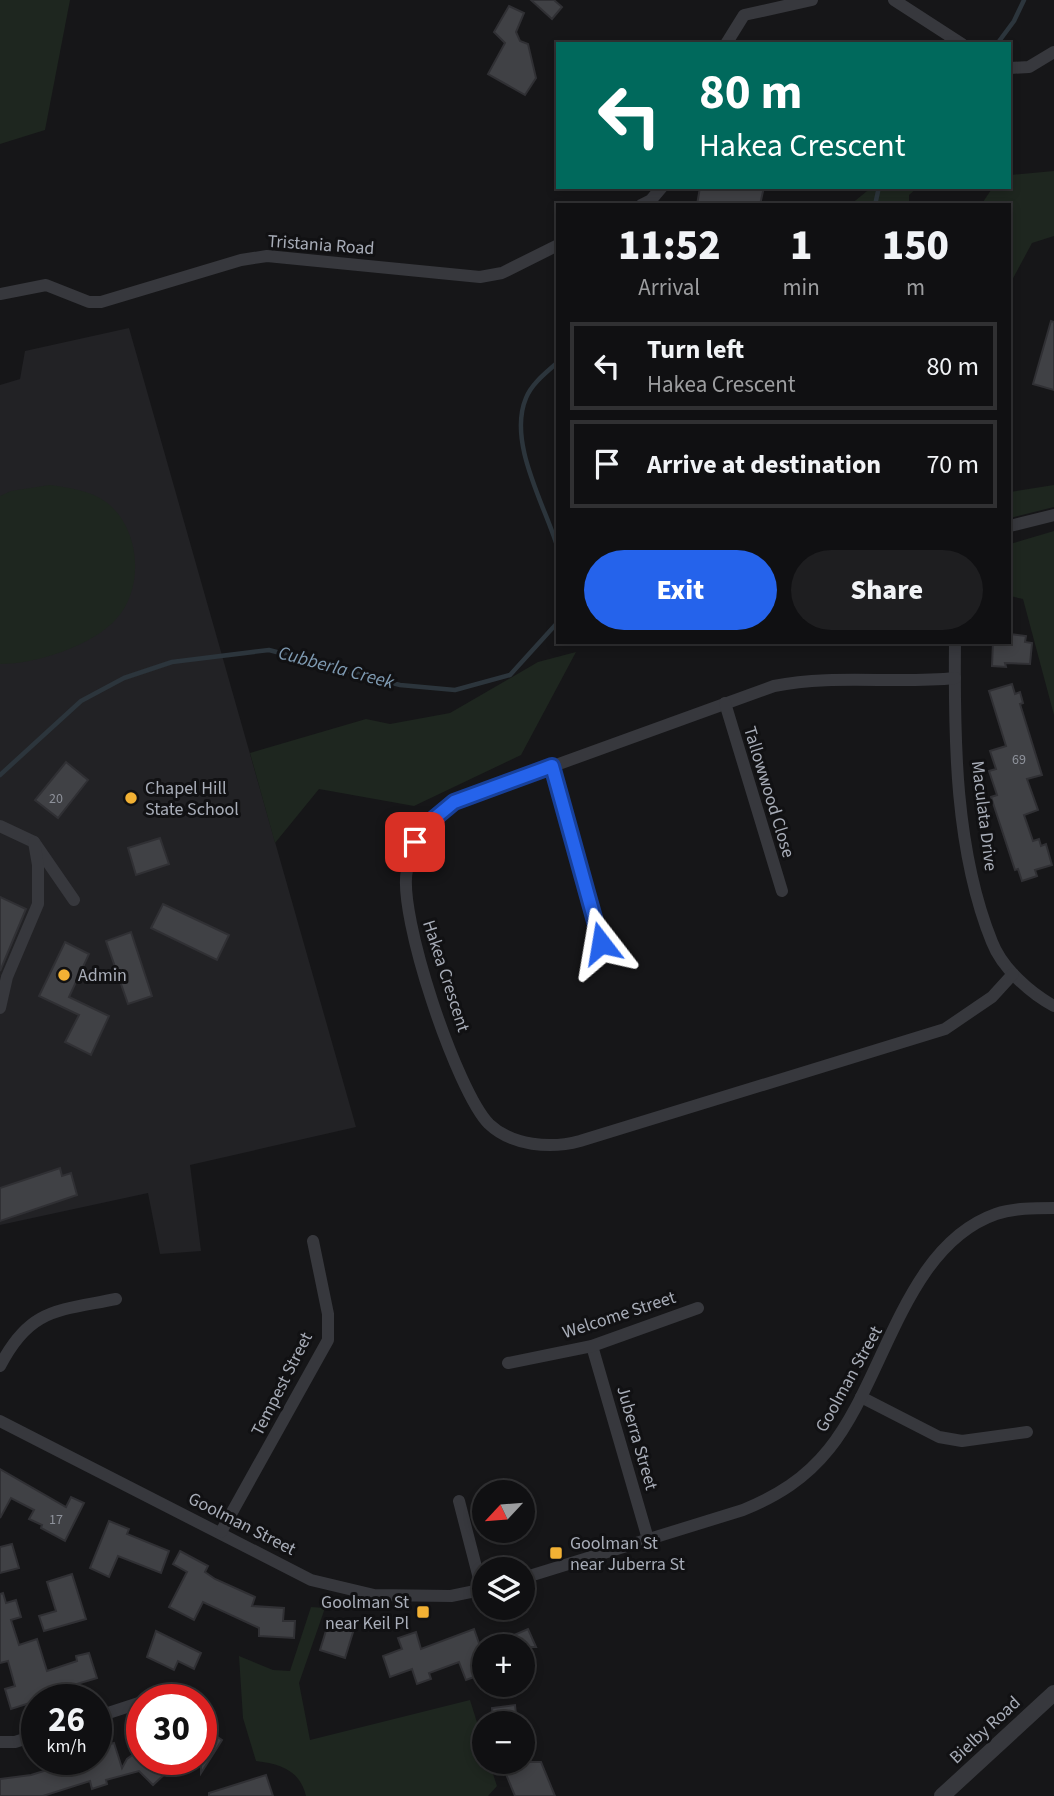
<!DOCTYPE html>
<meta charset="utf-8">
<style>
:root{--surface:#101012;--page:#1e1e20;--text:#f1f3f6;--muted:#9c9d9f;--line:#303032;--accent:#2563eb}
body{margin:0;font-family:"Source Sans 3",sans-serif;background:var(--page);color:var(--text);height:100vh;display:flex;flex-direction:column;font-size:26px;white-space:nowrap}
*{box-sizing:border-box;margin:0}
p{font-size:23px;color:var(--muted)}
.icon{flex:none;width:38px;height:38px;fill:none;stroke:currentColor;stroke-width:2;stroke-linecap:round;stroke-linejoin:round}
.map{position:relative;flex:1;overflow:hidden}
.details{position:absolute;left:556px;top:203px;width:455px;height:441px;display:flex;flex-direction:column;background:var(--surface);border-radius:0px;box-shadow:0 4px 10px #0003,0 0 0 2px var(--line)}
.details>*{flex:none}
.banner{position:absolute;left:556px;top:42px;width:455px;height:147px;border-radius:0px;box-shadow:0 4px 10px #0003,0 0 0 2px var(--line);background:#00695c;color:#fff;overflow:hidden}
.needle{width:46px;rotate:244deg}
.fabs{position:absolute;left:472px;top:1480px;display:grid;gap:14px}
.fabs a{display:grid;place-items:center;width:63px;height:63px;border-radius:50%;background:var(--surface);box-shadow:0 4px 10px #0003,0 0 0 2px var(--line);font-size:35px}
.speed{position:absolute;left:21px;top:1684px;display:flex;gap:14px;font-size:35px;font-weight:700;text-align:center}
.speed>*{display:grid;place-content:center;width:91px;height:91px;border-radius:50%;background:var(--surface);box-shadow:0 4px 10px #0003,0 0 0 2px var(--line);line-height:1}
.speed small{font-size:18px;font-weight:400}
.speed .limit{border:10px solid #d22;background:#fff;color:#111}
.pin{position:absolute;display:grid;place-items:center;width:60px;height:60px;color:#fff;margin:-30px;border-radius:14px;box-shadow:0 4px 10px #0006}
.me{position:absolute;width:77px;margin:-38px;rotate:346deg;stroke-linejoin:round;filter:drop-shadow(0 0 5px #0008)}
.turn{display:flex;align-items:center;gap:24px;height:147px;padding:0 28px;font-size:32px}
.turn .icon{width:91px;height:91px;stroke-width:2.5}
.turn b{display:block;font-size:49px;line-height:60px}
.eta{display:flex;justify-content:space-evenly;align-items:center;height:119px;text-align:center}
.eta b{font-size:42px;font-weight:800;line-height:49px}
.cta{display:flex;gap:14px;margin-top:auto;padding:14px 28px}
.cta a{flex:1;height:80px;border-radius:42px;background:var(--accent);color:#fff;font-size:28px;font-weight:800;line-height:80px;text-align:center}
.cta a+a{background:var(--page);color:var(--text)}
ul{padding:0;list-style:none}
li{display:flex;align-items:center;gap:21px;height:88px;margin:0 14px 10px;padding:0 14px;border:4px solid var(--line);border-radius:0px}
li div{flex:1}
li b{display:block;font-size:26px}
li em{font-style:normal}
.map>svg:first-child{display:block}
.built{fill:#222225}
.green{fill:#1e261f}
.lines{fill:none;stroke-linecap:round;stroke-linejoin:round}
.stream{stroke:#2c353c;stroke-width:4.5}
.building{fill:#404145;stroke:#303034;stroke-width:2}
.minor{stroke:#37383d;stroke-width:12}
.tertiary{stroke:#37383d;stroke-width:16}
.route-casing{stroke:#184099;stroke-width:18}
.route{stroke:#2563eb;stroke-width:12}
.poi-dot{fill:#f2b134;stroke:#111113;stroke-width:2.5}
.labels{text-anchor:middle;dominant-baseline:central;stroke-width:6;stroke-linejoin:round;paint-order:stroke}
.number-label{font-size:14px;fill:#8e929b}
.street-label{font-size:18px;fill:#a8adb8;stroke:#111113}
.poi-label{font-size:18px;fill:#a8adb8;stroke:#111113;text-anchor:start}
.water-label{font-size:19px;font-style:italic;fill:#7f9bb3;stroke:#111113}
</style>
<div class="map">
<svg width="1054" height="1796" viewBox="0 0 1054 1796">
<rect width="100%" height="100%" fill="#161618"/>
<polygon class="built" points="129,328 356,1127 190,1165 201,1251 160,1254 148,1193 0,1225 0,385 20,379 25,351"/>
<g class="green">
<polygon points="0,0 70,0 45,130 0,144"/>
<polygon points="1054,171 1054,236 1032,243 1010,284 1010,205 981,205 993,187 1010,187 1010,175"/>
<polygon points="872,187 918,187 909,195 909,205 850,205"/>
<path d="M50,485C69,488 90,490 106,502C140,527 145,587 117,618C93,646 36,664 0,664V496L11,491Z"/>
<polygon points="1054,485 1054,507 1010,518 1010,492"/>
<polygon points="1054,531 1054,715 1023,599 1010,596 1010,544"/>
<polygon points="576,652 521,755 414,806 319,789 275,843 250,753 366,719 390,724 450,713 538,662"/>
<path d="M311,1607L325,1608L299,1683L310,1740L470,1700L485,1748V1762H489L497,1786L488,1796H306C300,1770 280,1764 256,1761L243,1718L239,1656L273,1670L290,1671Z"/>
</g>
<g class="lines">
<g class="stream">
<polyline points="997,44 1014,21 1024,0"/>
<polyline points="875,205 879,187"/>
<path d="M558,362C547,372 532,383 526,398C507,443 546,507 558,549"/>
<polyline points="0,775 81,701 124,678 172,662 269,650 400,685 455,690 510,675 558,622"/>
</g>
</g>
<g class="building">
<polygon points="531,0 554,0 562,7 552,19"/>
<polygon points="509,6 524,13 516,32 520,41 528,44 536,78 525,95 488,74 505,43 494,32"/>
<polygon points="700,187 764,187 760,205 697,205"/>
<polygon points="1051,321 1054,322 1054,390 1033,384"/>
<polygon points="1010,634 1026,636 1025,642 1032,643 1030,664 1005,663 1006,667 992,666 993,642 1010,642"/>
<polygon points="1012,684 1015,694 1020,692 1023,703 1020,704 1042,775 1027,779 1038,810 1024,815 1033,841 1039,839 1041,846 1046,844 1052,865 1035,870 1037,876 1022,881 1018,869 1015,870 991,797 997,795 989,771 996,769 990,751 1006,746 989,691"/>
<polygon points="66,762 88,780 58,818 35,800"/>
<polygon points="160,838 169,864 136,875 128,848"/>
<polygon points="0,897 26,909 0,971"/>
<polygon points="163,904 229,935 217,960 151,928"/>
<polygon points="131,932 152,996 128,1004 106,941"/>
<polygon points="65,942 89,954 69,997 109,1016 91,1055 65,1042 79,1015 39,996"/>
<polygon points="60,1168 62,1176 71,1173 77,1195 0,1221 0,1188"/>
<polygon points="0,1469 66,1507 71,1497 84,1503 65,1541 41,1528 42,1525 29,1519 34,1510 11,1498 0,1518"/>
<polygon points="109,1521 129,1529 127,1534 169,1551 161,1573 118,1556 109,1577 90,1568"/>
<polygon points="12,1544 19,1568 0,1573 0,1547"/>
<polygon points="180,1551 208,1566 205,1572 215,1579 255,1597 252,1606 284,1608 283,1621 295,1621 294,1638 259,1636 259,1628 203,1602 194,1620 169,1607 187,1572 173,1564"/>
<polygon points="72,1574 86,1619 44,1631 39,1616 56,1611 47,1582"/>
<polygon points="3,1593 6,1603 16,1600 21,1617 11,1620 19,1645 37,1639 47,1671 77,1661 76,1656 89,1653 97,1678 53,1691 55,1695 11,1709 5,1689 15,1686 8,1661 0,1663 0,1594"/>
<polygon points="329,1621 354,1629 345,1658 320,1650"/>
<polygon points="474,1629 481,1649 485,1647 485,1673 466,1680 459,1662 429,1673 431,1679 417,1684 412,1669 390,1677 383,1656 402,1649 398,1638 416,1632 421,1649"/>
<polygon points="528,1629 536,1647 486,1647"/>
<polygon points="156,1631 201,1653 194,1669 178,1661 174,1670 147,1657"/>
<polygon points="515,1705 517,1724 494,1724 492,1708"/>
<polygon points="201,1726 222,1740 201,1773"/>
<polygon points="114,1743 122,1768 127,1759 142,1748 142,1759 181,1759 153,1785 139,1771 106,1780 107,1784 92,1789 90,1781 43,1796 0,1796 0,1779 31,1775 82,1759 96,1759 96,1748"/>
<polygon points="501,1762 541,1762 555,1796 515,1796"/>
<polygon points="266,1775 273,1796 209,1796 209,1793"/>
</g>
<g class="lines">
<g class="minor">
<polyline points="894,0 962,44"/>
<polyline points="726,44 744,15 812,0"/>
<polyline points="1010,68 1029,67 1054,52"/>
<polyline points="641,205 651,200 662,187"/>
<polyline points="0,294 46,285 89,302 101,302 241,260 267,256 480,277 502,273 558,245"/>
<polyline points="1010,526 1054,515"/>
<path d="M955,642C954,740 955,851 992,942C1002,968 1030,993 1054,1006"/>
<path d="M955,678C895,684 833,674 774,686L454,802C430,822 413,838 407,870C397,914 457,1092 489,1124C512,1146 551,1149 580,1141L945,1029L992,997L1013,974"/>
<polyline points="725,703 782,891"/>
<polyline points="552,766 601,943"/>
<polyline points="0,826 34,842 74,900"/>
<polyline points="0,1008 7,977 38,904 38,865 34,842"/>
<polyline points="592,1346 648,1539"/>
<polyline points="508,1363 592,1346 698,1308"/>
<path d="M0,1366C30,1308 57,1311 116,1299"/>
<polyline points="861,1397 939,1437 962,1441 1027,1432"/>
<polyline points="0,1421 311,1580 374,1595 451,1596 485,1589"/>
<polyline points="459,1501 482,1590"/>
<polyline points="221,1532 328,1340 328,1314 313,1241"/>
<path d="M523,1578L743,1510C777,1496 805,1479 829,1449C885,1380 904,1246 996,1214C1014,1208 1035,1208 1054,1208"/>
<polyline points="96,1717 142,1702"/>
<polyline points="0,1742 15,1742 37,1735"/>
</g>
<polyline class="tertiary" points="942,1796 1054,1693"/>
</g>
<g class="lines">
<defs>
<polyline id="route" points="415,842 430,822 454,802 552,766 601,943"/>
</defs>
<use href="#route" class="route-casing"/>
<use href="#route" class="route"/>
</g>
<g class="poi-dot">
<circle cx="131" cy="798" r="7"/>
<circle cx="64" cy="975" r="7"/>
<rect x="549" y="1546" width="14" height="14" rx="3.5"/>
<rect x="416" y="1605" width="14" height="14" rx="3.5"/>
</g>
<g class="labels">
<g class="number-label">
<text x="1019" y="760">69</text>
<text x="56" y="799">20</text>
<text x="56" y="1520">17</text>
</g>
<g class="street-label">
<text transform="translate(321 245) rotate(4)">Tristania Road</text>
<text transform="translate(769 792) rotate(73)">Tallowwood Close</text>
<text transform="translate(984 816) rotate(83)">Maculata Drive</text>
<text transform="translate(446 976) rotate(72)">Hakea Crescent</text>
<text transform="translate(619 1315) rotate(-18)">Welcome Street</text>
<text transform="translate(849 1379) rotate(-61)">Goolman Street</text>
<text transform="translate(282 1384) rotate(-63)">Tempest Street</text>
<text transform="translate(637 1438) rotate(74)">Juberra Street</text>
<text transform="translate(242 1524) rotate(27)">Goolman Street</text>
<text transform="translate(985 1730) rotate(-43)">Bielby Road</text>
</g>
<g class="poi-label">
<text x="145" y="788">Chapel Hill<tspan x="145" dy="21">State School</tspan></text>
<text x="78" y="975">Admin</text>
<text x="570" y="1543">Goolman St<tspan x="570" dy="21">near Juberra St</tspan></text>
<text x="409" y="1602" text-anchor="end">Goolman St<tspan x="409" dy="21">near Keil Pl</tspan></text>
</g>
<g class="water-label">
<text transform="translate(336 668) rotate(15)">Cubberla Creek</text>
</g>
</g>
</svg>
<div class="fabs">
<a><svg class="needle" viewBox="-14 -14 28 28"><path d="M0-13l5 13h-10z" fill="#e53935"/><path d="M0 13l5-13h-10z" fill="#9c9d9f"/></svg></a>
<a><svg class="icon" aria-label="layers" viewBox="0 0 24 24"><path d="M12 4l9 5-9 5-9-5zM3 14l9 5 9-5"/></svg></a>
<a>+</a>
<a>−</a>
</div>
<div class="speed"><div>26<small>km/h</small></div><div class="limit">30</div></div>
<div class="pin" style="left:415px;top:842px;background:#d93025"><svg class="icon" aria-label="arrive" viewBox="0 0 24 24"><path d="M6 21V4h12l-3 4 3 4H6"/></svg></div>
<svg class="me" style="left:601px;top:943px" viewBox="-20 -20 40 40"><path d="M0-17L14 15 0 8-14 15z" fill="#2563eb" stroke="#fff" stroke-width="4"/></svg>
<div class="banner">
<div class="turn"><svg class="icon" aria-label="left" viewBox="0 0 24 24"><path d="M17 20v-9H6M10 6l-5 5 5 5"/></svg><div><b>80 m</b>Hakea Crescent</div></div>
</div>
<section class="details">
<div class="eta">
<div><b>11:52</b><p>Arrival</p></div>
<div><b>1</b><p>min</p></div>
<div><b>150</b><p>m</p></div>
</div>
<ul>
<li><svg class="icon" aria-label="left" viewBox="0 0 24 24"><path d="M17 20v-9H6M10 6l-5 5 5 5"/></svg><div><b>Turn left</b><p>Hakea Crescent</p></div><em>80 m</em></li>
<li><svg class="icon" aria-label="arrive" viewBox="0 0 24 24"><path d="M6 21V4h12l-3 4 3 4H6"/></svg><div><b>Arrive at destination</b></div><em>70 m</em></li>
</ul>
<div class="cta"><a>Exit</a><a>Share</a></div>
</section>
</div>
